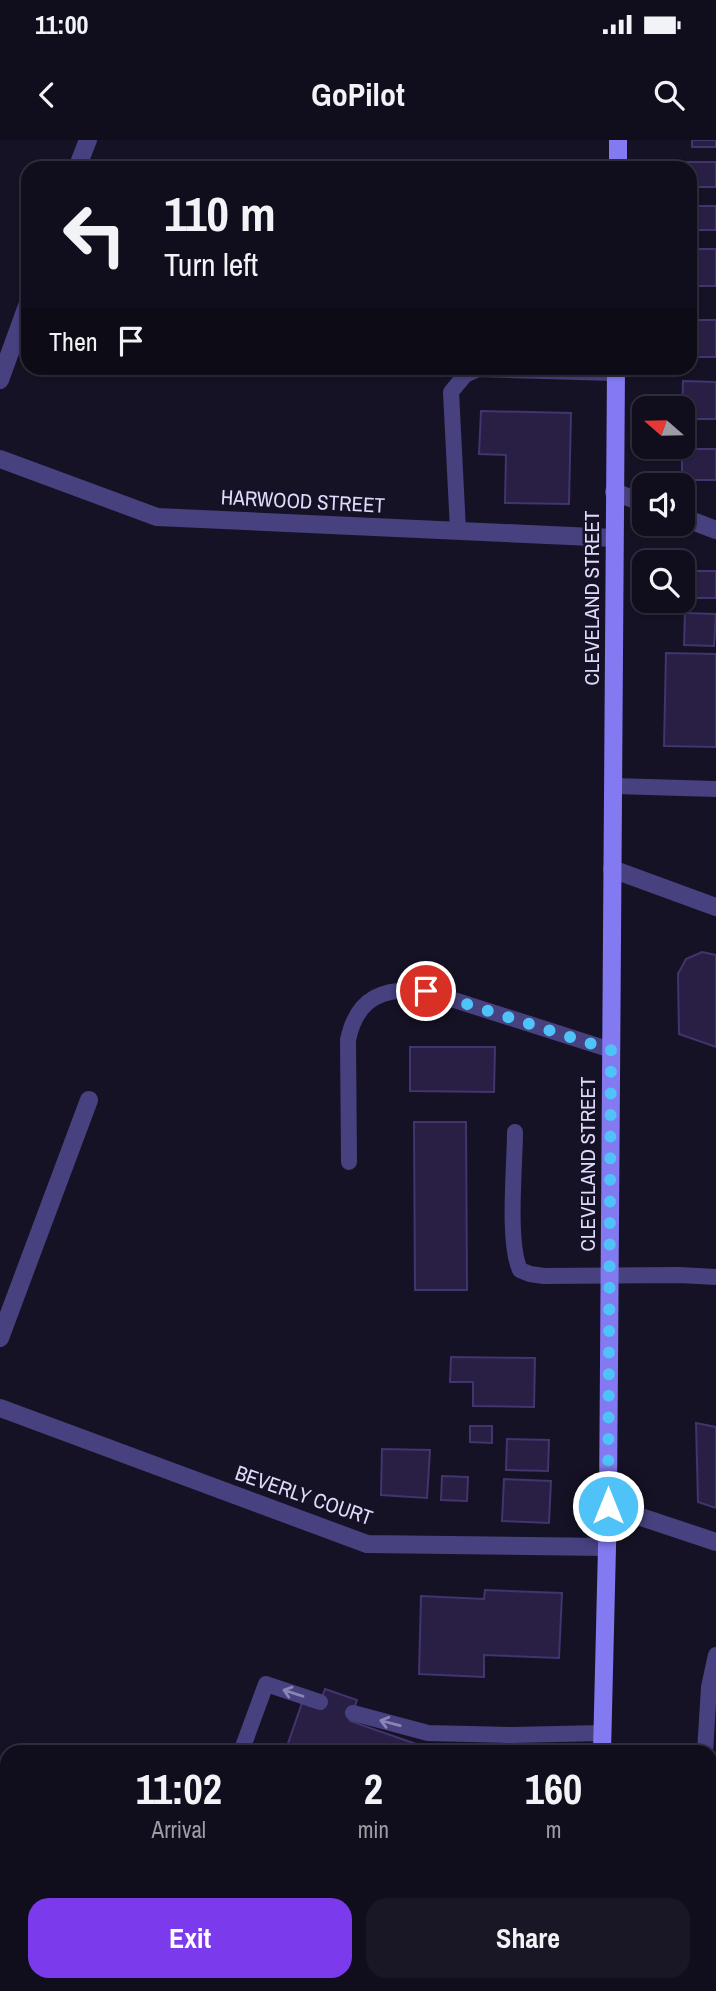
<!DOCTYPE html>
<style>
:root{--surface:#100e1c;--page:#191725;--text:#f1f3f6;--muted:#9c9ca3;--line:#302e3b;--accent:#7c3aed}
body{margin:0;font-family:"Archivo Narrow",sans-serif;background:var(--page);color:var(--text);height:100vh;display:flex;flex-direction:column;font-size:26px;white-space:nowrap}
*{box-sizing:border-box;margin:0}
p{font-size:23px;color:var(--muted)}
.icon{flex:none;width:38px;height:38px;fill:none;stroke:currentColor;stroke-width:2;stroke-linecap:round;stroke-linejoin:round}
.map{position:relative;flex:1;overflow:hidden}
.details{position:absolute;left:0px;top:1605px;width:718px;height:247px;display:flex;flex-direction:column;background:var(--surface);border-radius:21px 21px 0 0;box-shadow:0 2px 5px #0004,0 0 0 2px var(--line)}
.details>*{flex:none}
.hud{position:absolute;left:21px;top:21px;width:676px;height:214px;border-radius:21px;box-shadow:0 2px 5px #0004,0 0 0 2px var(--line);background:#100e1c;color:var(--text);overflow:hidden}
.needle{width:46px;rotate:290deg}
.tools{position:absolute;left:632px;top:256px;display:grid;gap:14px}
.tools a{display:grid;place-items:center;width:63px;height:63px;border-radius:14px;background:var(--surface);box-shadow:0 2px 5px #0004,0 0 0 2px var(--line);font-size:35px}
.pin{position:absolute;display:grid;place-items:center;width:60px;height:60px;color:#fff;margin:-30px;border:4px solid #fff;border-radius:50%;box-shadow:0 2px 7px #0007}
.me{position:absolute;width:77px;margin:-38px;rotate:0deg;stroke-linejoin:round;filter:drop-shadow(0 0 5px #0008)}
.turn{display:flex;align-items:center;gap:24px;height:147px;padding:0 28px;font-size:32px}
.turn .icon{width:91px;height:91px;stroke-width:2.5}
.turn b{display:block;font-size:49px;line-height:60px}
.then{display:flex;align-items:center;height:66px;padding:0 28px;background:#0003;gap:14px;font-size:26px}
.eta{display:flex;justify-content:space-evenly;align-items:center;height:119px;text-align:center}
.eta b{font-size:42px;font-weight:800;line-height:49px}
.button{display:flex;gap:14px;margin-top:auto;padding:14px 28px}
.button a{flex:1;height:80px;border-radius:21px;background:var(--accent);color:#fff;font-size:28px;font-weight:800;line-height:80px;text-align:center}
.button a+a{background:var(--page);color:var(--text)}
.status{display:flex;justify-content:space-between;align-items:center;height:49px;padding:0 35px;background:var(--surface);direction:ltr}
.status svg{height:19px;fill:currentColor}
header{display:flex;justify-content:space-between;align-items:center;height:91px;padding:0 28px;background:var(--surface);font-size:32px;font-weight:800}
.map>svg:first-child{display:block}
.green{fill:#152e2e}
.building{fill:#291f44;stroke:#42346e;stroke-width:2}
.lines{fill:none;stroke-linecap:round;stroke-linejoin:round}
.path{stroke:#3badac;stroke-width:4.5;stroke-dasharray:3.5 5;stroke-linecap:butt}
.service{stroke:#47417f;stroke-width:16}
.minor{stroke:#47417f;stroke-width:18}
.tertiary{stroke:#47417f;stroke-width:18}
.secondary{stroke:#837af2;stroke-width:18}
.oneway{stroke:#8b85b7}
.route{stroke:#4fc3f7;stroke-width:12;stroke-dasharray:0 21.6}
.labels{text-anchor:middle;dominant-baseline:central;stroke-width:5;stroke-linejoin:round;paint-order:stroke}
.street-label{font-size:21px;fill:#dfd9fb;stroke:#161225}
</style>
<div class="status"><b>11:00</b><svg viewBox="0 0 49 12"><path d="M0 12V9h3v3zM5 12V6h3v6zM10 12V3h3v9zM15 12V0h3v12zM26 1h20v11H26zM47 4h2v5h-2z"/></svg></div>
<header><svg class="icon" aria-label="back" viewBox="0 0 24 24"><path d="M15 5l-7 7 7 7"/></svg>GoPilot<svg class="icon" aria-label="search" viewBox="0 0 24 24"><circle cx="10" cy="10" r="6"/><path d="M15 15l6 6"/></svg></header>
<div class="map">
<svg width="716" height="1851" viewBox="0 0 716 1851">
<rect width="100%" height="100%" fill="#161225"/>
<polygon class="green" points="4,1806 7,1807 7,1844 117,1844 136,1851 0,1851 0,1816"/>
<g class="building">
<rect x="692" y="0" width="24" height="7"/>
<polygon points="684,22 716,22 716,47 690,47 690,28 684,28"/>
<rect x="690" y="66" width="26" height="24"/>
<rect x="690" y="109" width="26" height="37"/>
<rect x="690" y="180" width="26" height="37"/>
<polygon points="683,241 716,242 716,279 682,279"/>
<polygon points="481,271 571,273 569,364 505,363 506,315 479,314"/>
<rect x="682" y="309" width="34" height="31"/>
<rect x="682" y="431" width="34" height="27"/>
<polygon points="685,473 716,474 714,506 684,505"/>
<polygon points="666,513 716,514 716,607 664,606"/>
<polygon points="702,812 716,815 716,907 679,894 678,834 686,819"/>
<polygon points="410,907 495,907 494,952 410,951"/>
<polygon points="414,982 466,982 467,1150 415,1150"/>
<polygon points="451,1217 535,1218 534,1267 473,1266 473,1242 450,1242"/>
<polygon points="696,1283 716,1287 716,1368 698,1362"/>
<polygon points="470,1286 492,1286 492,1303 470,1302"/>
<polygon points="507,1299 549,1300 548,1331 506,1330"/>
<polygon points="382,1309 430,1310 427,1358 381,1355"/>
<polygon points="442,1336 468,1337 467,1361 441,1360"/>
<polygon points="504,1339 551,1341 549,1383 502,1381"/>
<polygon points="485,1450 562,1453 559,1518 484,1515 484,1537 419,1534 421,1456 484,1459"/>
<polygon points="325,1549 357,1560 350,1581 439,1612 285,1612 302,1563 318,1568"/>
</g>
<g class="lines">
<polyline class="path" points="498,1851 499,1851"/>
<g class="service">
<polyline points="458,390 451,252 465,235 478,229 615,233"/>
<polyline points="614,646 716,649"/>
<path d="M515,992C515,1025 507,1102 520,1130L530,1134L544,1136L679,1135L716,1137"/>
<path d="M349,1022L348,900C357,856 385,847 426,851L611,910"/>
<polyline points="353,1573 428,1593 512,1595"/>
<polyline points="241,1612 266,1544 320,1562"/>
<polyline points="512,1612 512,1595 602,1593"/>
<polyline points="705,1612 709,1547 716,1515"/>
<polyline points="710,1827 716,1826"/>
</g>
<g class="minor">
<polyline points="77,28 88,0"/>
<polyline points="0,240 28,163"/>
<polyline points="0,319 157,377 614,398"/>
<polyline points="614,352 644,363"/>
<polyline points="682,377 716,390"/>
<polyline points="612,729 716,767"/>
<polyline points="0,1198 89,960"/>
<polyline points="0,1268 367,1404 607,1407"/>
<polyline points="608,1366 716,1402"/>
</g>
<g class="tertiary">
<polyline points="0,1766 7,1768"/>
<polyline points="237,1844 257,1851"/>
</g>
<g class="secondary">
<polyline points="618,28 618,0"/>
<polyline points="602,1612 608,1366 616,228"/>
<polyline points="596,1851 596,1844"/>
</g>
</g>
<defs><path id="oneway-shaft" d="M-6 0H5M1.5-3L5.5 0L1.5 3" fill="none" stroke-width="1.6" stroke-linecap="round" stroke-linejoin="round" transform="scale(1.75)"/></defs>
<g class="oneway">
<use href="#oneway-shaft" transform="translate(293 1553) rotate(-162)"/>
<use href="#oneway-shaft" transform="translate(390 1583) rotate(-165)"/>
</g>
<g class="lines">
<polyline class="route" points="426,851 611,910 608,1366"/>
</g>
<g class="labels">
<g class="street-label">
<text transform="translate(303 361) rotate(3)">HARWOOD STREET</text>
<text transform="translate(591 458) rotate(-90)">CLEVELAND STREET</text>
<text transform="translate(587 1024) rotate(-90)">CLEVELAND STREET</text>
<text transform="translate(304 1355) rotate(19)">BEVERLY COURT</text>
</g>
</g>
</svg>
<div class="tools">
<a><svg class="needle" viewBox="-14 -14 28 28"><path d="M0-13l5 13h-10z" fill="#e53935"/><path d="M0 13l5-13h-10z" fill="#9c9ca3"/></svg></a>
<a><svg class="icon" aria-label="sound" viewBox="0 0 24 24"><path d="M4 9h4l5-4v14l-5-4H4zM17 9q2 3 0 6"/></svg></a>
<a><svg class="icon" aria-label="search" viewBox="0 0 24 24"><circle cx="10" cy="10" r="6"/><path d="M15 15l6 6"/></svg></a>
</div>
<div class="pin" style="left:426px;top:851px;background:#d93025"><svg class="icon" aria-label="arrive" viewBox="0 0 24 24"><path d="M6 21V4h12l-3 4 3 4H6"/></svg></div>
<svg class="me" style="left:608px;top:1366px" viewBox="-20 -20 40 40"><circle r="17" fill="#4fc3f7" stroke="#fff" stroke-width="3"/><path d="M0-11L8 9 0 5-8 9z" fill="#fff"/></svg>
<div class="hud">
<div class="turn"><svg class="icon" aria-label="left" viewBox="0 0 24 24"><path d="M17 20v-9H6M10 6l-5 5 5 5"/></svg><div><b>110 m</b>Turn left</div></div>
<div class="then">Then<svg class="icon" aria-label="arrive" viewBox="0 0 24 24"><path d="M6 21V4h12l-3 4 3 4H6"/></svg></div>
</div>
<section class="details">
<div class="eta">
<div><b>11:02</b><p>Arrival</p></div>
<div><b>2</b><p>min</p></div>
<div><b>160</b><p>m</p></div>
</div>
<div class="button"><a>Exit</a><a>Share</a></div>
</section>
</div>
